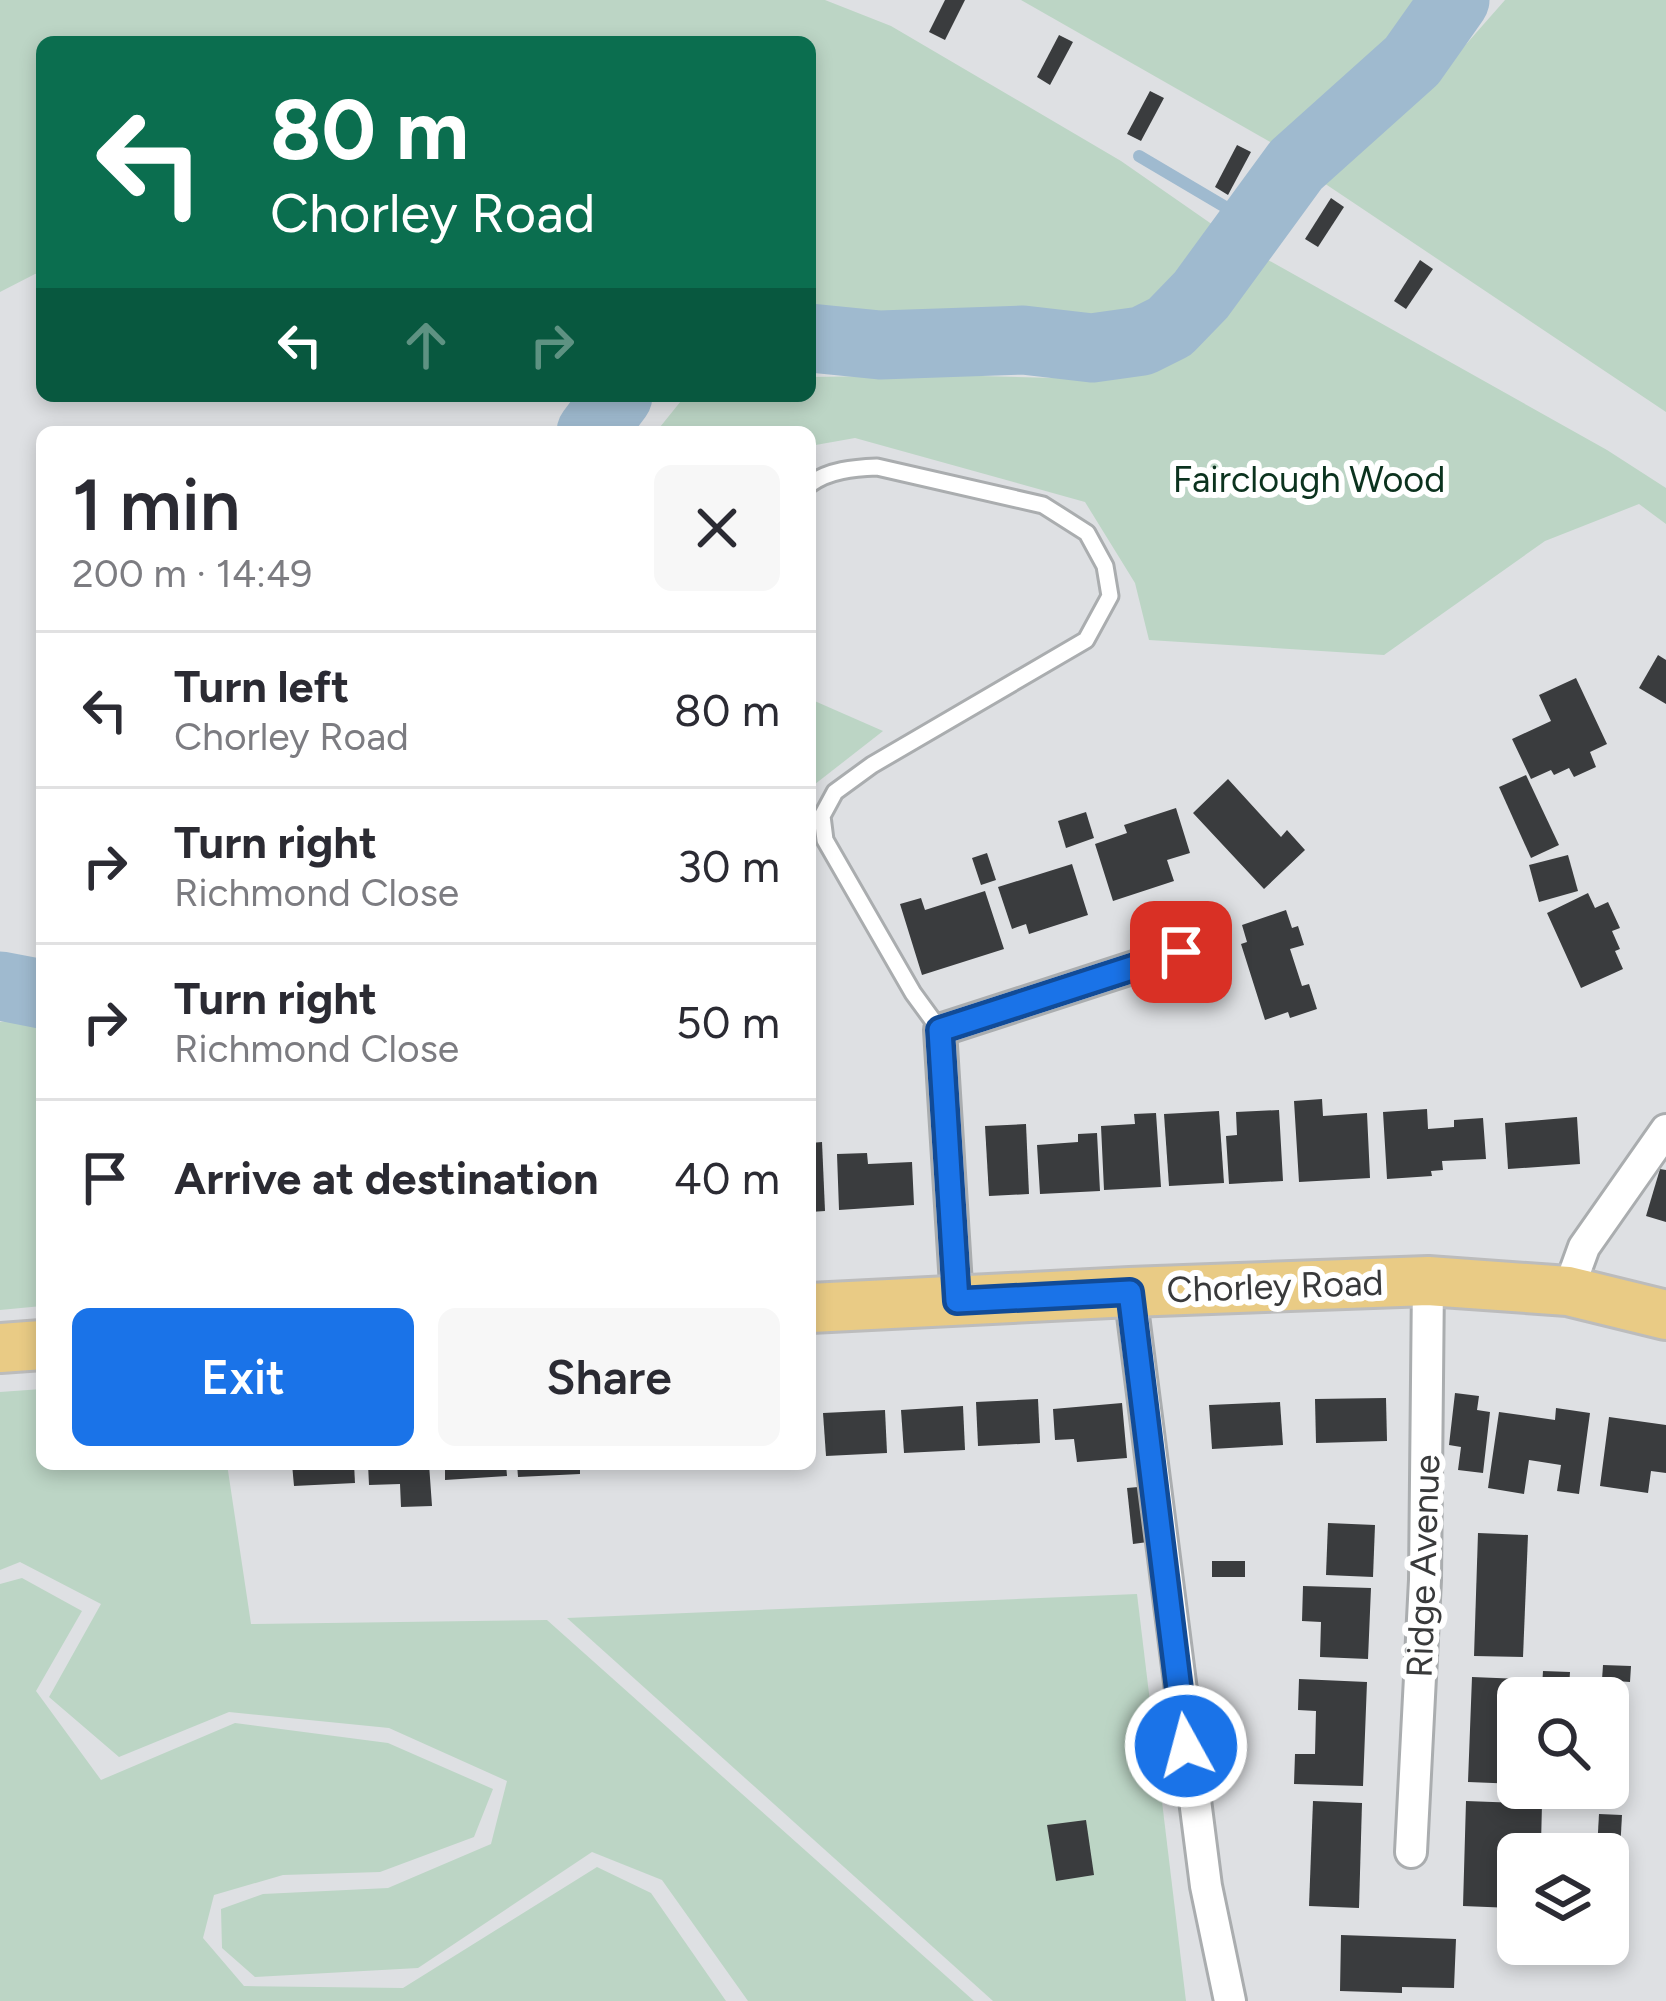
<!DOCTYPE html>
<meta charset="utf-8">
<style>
:root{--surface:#fff;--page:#f7f7f7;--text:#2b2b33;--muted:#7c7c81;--line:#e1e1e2;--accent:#1a73e8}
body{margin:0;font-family:Figtree,sans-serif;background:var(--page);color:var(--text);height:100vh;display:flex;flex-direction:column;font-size:45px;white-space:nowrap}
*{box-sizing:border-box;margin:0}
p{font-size:39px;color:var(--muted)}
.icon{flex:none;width:66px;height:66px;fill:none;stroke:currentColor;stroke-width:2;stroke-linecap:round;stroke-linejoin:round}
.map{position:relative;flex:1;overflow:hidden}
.sheet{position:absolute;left:36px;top:426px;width:780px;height:1044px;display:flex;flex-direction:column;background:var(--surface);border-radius:18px;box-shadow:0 6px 18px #0003}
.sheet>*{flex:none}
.guide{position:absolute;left:36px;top:36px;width:780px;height:366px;border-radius:18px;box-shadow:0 6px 18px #0003;background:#0b6e4f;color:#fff;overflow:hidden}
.buttons{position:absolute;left:1497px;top:1677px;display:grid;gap:24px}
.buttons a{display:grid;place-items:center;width:132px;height:132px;border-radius:18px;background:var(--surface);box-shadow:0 6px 18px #0003;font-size:60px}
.pin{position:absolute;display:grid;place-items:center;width:102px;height:102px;color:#fff;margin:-51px;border-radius:24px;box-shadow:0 6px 18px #0006}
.me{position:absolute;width:132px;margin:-66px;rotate:353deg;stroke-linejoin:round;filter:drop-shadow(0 0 9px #0008)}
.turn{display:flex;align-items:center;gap:42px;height:252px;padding:0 36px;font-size:54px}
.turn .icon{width:156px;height:156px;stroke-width:2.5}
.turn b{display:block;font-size:84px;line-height:102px}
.lanes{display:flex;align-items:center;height:114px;padding:0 36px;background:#0003;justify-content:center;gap:60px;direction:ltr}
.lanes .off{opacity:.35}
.round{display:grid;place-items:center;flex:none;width:126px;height:126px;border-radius:18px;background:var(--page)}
.head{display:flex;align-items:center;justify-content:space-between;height:204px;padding:0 36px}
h1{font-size:72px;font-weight:600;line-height:90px}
.cta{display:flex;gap:24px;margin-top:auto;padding:24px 36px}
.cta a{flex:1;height:138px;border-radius:18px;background:var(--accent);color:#fff;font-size:48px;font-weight:600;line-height:138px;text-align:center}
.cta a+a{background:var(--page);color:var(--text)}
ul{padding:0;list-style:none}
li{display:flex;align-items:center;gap:36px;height:156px;padding:0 36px;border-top:3px solid var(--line)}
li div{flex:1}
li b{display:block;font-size:45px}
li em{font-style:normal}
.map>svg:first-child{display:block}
.green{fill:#bcd5c5}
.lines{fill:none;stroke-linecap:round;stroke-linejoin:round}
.stream{stroke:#9fbacf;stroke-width:12}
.river{stroke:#9fbacf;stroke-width:69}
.building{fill:#3a3c3e}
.lane-casing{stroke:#aaadaf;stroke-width:21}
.street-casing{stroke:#aaadaf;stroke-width:36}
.primary-casing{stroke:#bcbcbc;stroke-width:54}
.lane{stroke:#fff;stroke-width:15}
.street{stroke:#fff;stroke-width:30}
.primary{stroke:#e9cb85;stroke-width:48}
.route-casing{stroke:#114b97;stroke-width:30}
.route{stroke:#1a73e8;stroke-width:21}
.labels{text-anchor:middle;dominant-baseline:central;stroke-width:12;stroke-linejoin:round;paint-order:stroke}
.park-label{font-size:36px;fill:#0b321e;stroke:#fff}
.street-label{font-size:36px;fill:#393a3b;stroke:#fff}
</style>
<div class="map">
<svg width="1666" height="2001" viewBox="0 0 1666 2001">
<rect width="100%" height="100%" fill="#dee0e3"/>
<g class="green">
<polygon points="0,0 825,0 891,26 1121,161 1226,234 1166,299 1136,313 1097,324 885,332 810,325 810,42 42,42 42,273 35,274 0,292"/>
<polygon points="1021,0 1422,0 1399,31 1281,148"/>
<polygon points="1505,0 1666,0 1666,412 1318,179 1417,100"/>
<polygon points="1268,260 1607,450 1666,488 1666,524 1639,504 1545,541 1384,655 1149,640 1135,583 1085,502 855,438 810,446 810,432 656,432 685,396 810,396 810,377 944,375 1057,378 1135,370 1193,346"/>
<polygon points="810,699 883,731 810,788"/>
<polygon points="42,1017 42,1306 0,1310 0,1022"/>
<polygon points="42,1389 42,1464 227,1464 251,1624 547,1620 974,2001 748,2001 662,1880 592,1852 418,1968 255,1977 222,1948 221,1909 263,1894 388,1888 491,1844 507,1781 389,1728 229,1712 119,1757 49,1697 101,1604 20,1562 0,1570 0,1392"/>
<polygon points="22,1578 82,1611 36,1691 101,1780 235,1723 388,1743 493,1789 474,1837 380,1872 283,1875 214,1895 203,1938 244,1986 403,1988 597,1867 651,1893 726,2001 0,2001 0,1584"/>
<polygon points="1137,1594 1186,2001 993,2001 567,1618"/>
</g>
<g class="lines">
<polyline class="stream" points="1139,156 1227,208 1248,231"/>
<g class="river">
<polyline points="810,338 880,345 1023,340 1092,348 1142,341 1170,327 1201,295 1296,165 1412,61 1455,0"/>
<polyline points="591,432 618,396"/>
<polyline points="0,986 42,994"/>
</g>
</g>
<g class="building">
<polygon points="945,0 965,0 945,40 929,32"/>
<polygon points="1059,35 1073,42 1050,85 1037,77"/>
<polygon points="1150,91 1164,98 1141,141 1127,134"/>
<polygon points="1237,145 1251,152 1228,195 1215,187"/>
<polygon points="1331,198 1344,207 1318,247 1305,239"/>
<polygon points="1420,260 1433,269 1406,309 1394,301"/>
<polygon points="1658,655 1666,660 1666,704 1639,688"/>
<polygon points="1576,678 1607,744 1590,752 1596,767 1574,777 1569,768 1554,775 1551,770 1531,779 1512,739 1551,721 1539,695"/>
<polygon points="1526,775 1559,845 1531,858 1499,787"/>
<polygon points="1228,779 1281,837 1287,830 1305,850 1264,889 1193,813"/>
<polygon points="1176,808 1190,853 1167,860 1174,881 1113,901 1095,844 1127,833 1124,825"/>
<polygon points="1086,812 1094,838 1066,848 1058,821"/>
<polygon points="987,853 996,880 981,885 972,858"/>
<polygon points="1568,855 1578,891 1539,902 1529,865"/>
<polygon points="1072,864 1088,915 1029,934 1026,924 1012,929 998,887"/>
<polygon points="985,891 1004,949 922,975 900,904 921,898 925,910"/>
<polygon points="1588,893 1595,908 1608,902 1620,928 1612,931 1620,949 1615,951 1623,969 1581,988 1547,913"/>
<polygon points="1286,910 1292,928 1298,926 1304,945 1290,949 1302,986 1309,984 1317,1009 1290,1018 1288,1012 1265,1020 1241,944 1247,942 1242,925"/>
<polygon points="1322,1099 1323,1116 1367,1113 1370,1178 1299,1182 1294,1101"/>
<polygon points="1427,1109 1428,1129 1454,1127 1454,1120 1483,1118 1486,1159 1442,1161 1443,1170 1431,1171 1432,1176 1387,1179 1383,1112"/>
<polygon points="1279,1110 1283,1181 1229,1184 1226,1136 1237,1135 1236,1112"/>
<polygon points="1219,1111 1224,1183 1169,1186 1164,1114"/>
<polygon points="1156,1113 1161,1187 1104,1190 1101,1126 1135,1124 1134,1114"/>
<polygon points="1577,1117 1580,1164 1508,1169 1505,1123"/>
<polygon points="1026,1124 1029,1194 989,1196 985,1126"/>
<polygon points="1097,1133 1100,1191 1040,1194 1037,1145 1078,1142 1078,1134"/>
<polygon points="822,1142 825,1211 810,1212 810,1143"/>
<polygon points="867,1153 868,1164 912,1162 914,1205 839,1210 837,1154"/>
<polygon points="1660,1169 1666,1170 1666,1222 1646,1216"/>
<polygon points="1455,1393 1479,1396 1477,1410 1490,1412 1483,1473 1458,1470 1461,1447 1449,1445"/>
<polygon points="1386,1398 1387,1441 1316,1443 1315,1399"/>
<polygon points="1038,1399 1040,1443 978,1446 976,1402"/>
<polygon points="1280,1402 1283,1445 1212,1449 1209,1405"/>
<polygon points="1122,1403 1127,1458 1077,1462 1074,1439 1055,1440 1053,1409"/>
<polygon points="963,1406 965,1450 904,1453 901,1410"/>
<polygon points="1556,1408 1590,1413 1579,1494 1557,1491 1561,1465 1529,1460 1524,1494 1488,1488 1499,1412 1555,1420"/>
<polygon points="885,1410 887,1453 826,1456 823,1413"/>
<polygon points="1609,1417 1666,1425 1666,1473 1651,1471 1648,1493 1600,1486"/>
<polygon points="292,1464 354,1464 355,1483 294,1486"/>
<polygon points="368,1464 429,1464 432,1506 401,1507 400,1484 369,1485"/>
<polygon points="445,1464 506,1464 507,1476 445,1480"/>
<polygon points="517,1464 580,1464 580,1474 518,1477"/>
<polygon points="596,1464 652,1464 652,1468 596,1470"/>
<polygon points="1149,1486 1155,1541 1133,1544 1127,1488"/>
<polygon points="1328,1523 1375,1525 1373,1577 1326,1575"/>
<polygon points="1478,1533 1528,1535 1523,1657 1474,1656"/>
<rect x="1212" y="1561" width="33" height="16"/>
<polygon points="1303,1586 1371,1588 1368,1659 1320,1657 1321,1622 1302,1621"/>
<polygon points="1603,1665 1631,1666 1630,1682 1602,1680"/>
<polygon points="1543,1671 1570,1672 1569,1688 1542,1687"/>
<polygon points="1472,1677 1521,1679 1521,1698 1518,1698 1518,1784 1468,1782"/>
<polygon points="1299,1679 1367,1682 1363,1786 1294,1784 1295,1754 1315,1754 1316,1711 1298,1710"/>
<polygon points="1313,1801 1362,1803 1359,1908 1309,1906"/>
<polygon points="1466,1801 1542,1804 1541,1844 1514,1843 1512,1908 1463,1906"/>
<polygon points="1599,1814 1622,1815 1620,1851 1597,1850"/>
<polygon points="1086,1820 1094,1875 1056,1881 1047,1825"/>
<polygon points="1341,1935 1456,1939 1454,1988 1402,1987 1402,1993 1340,1991"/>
</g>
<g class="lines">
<defs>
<path id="lane" d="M810,484C829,470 854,468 877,467L1043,505L1087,533L1105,566L1110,596L1086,640L872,765L835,792L822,816L825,840L913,993L940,1030"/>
<g id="street">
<polyline points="1568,1291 1584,1247 1666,1130"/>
<polyline points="1130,1292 1206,1886 1230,2001"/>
<polyline points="957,1301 940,1030 1181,952"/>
<polyline points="1411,1852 1425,1580 1428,1281"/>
</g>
<g id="primary">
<polyline points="810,1308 1130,1292 1428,1281 1568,1291 1666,1315"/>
<polyline points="0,1348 42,1345"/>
</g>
</defs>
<use href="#lane" class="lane-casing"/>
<use href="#street" class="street-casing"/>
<use href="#primary" class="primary-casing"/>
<use href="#lane" class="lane"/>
<use href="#street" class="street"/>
<use href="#primary" class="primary"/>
</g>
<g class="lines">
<defs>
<polyline id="route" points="1181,952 940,1030 957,1301 1130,1292 1186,1746"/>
</defs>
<use href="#route" class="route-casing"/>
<use href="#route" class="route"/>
</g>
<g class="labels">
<g class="park-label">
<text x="1309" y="479">Fairclough Wood</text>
</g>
<g class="street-label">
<text transform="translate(1275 1286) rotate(-2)">Chorley Road</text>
<text transform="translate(1423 1566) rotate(-88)">Ridge Avenue</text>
</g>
</g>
</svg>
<div class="buttons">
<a><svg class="icon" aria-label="search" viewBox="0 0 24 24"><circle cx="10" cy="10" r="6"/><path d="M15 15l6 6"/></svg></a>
<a><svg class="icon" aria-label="layers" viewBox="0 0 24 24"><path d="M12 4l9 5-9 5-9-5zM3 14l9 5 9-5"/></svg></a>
</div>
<div class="pin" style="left:1181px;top:952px;background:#d93025"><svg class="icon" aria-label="arrive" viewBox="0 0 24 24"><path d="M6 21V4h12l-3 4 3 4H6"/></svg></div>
<svg class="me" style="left:1186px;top:1746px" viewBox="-20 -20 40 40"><circle r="17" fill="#1a73e8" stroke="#fff" stroke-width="3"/><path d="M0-11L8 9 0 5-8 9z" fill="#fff"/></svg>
<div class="guide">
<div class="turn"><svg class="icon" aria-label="left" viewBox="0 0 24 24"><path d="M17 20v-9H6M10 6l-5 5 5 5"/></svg><div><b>80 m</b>Chorley Road</div></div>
<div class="lanes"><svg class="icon" aria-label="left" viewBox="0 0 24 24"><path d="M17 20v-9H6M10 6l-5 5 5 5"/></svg><svg class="icon off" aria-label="ahead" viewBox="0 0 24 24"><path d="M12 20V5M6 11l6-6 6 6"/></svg><svg class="icon off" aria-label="right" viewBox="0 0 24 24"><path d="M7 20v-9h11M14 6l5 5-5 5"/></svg></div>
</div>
<section class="sheet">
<div class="head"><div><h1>1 min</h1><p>200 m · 14:49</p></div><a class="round"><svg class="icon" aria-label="close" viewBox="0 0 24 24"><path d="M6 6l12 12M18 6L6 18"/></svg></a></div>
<ul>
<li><svg class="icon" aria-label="left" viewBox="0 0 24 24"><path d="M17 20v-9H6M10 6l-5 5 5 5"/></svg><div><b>Turn left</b><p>Chorley Road</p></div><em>80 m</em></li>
<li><svg class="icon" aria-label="right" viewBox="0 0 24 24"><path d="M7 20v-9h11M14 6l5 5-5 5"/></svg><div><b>Turn right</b><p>Richmond Close</p></div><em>30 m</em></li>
<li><svg class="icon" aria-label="right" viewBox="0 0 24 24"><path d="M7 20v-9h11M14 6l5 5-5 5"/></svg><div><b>Turn right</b><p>Richmond Close</p></div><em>50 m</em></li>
<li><svg class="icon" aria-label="arrive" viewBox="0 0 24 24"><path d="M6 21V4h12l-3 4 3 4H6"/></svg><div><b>Arrive at destination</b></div><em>40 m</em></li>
</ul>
<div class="cta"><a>Exit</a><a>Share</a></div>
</section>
</div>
